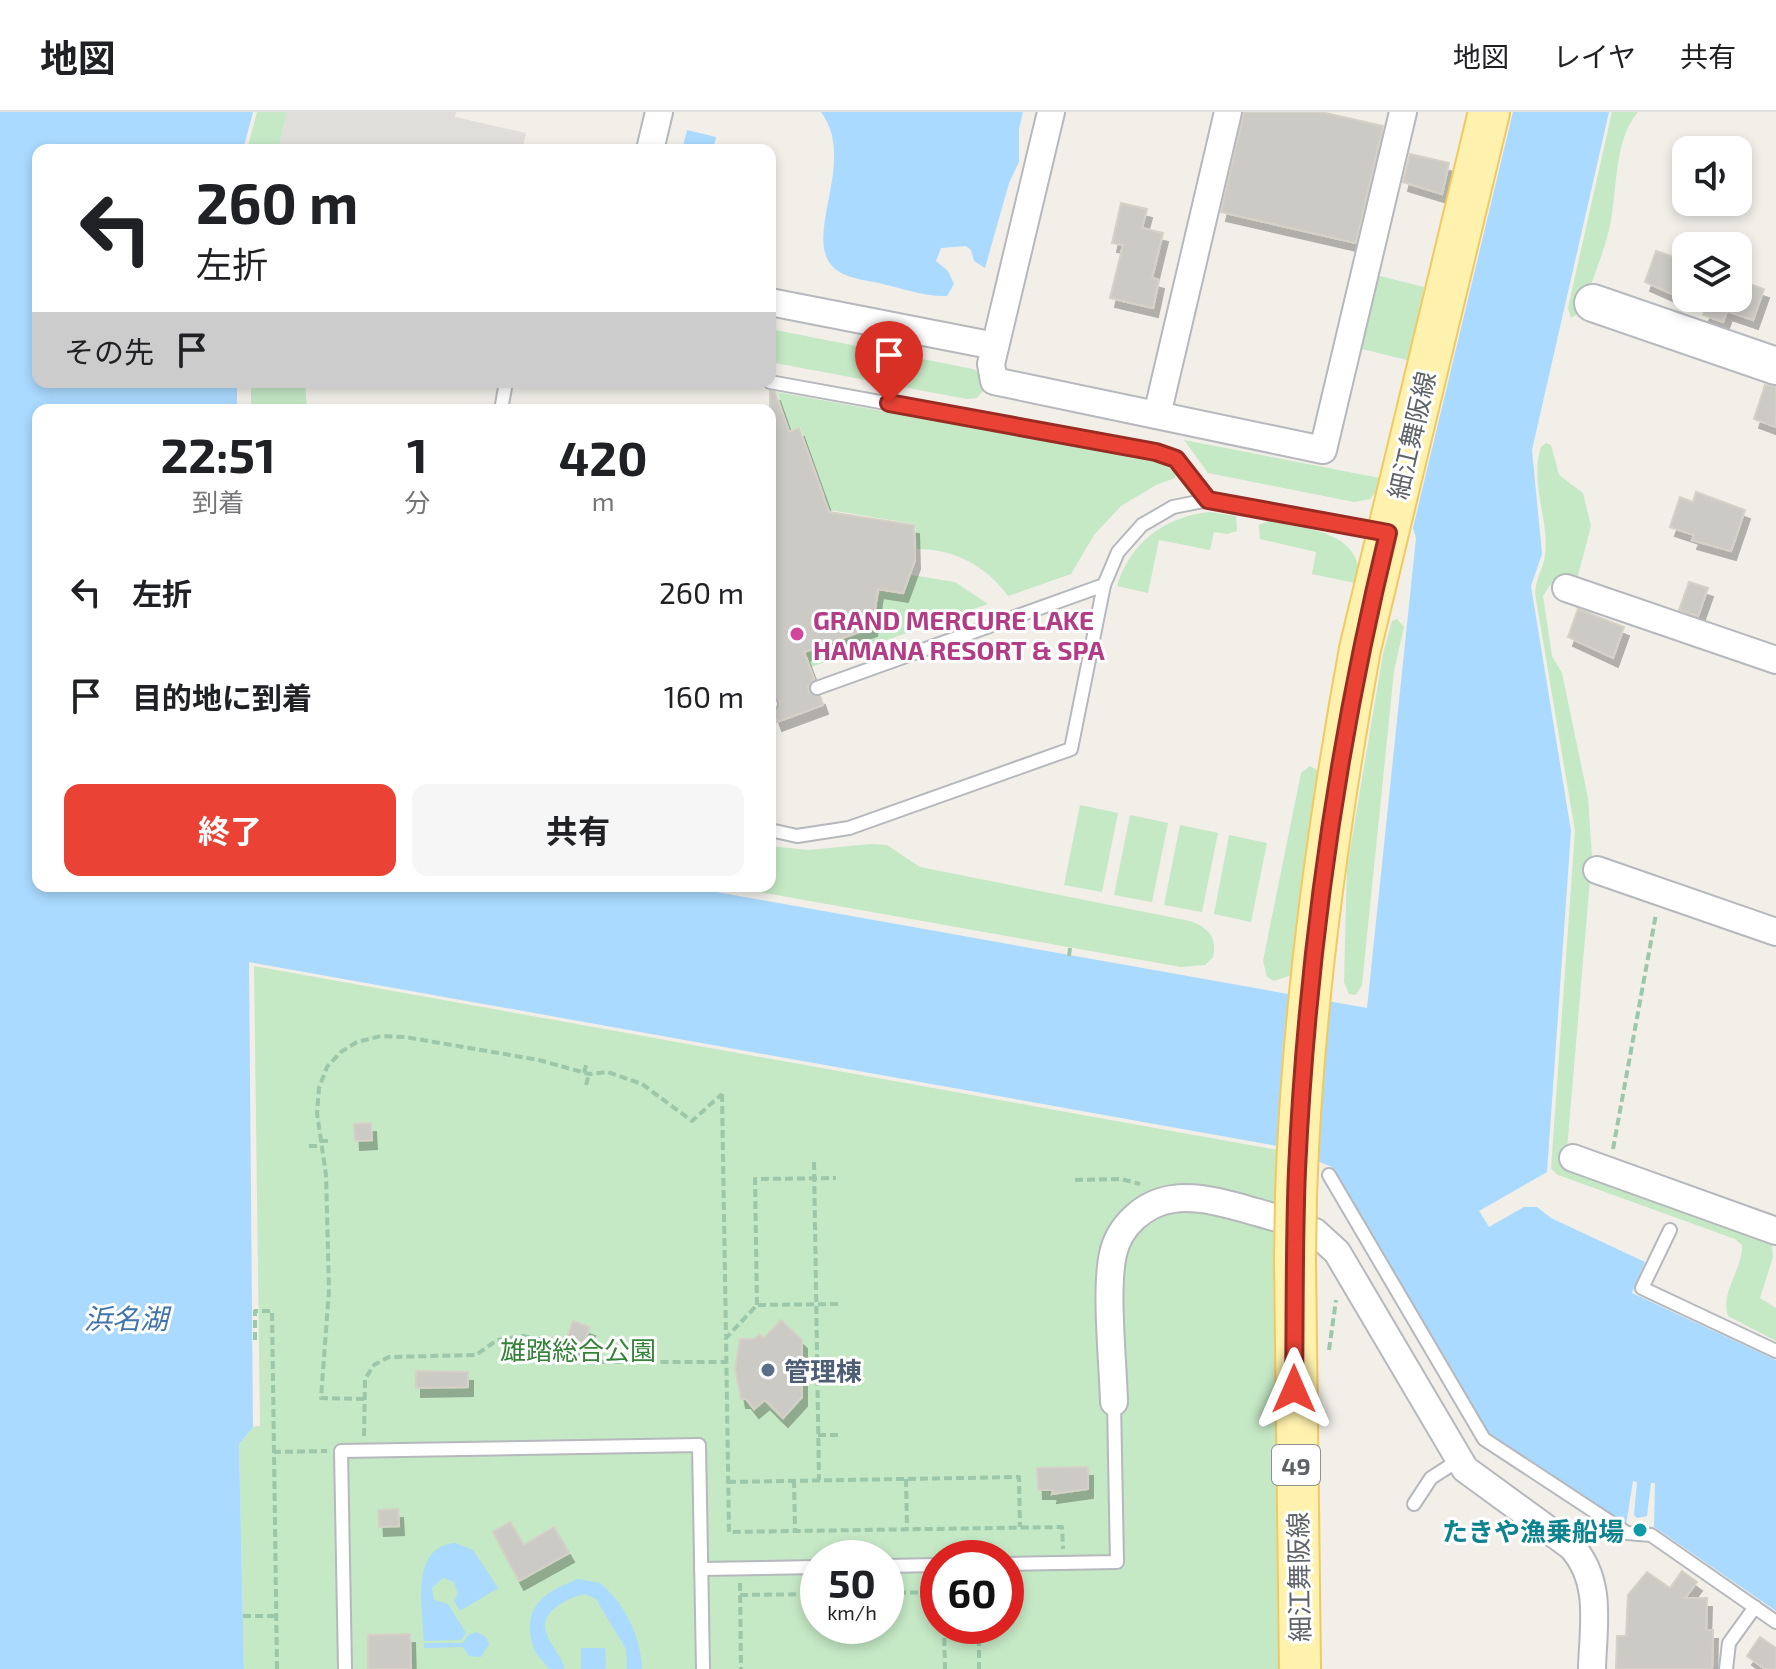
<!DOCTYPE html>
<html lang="ja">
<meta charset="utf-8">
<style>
:root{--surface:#fff;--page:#f6f6f6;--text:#202124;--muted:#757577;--line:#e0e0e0;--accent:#ea4335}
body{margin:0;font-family:"Exo 2","Noto Sans JP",sans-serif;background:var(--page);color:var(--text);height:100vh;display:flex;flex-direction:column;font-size:30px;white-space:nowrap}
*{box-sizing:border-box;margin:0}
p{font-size:26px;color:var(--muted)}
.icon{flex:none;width:44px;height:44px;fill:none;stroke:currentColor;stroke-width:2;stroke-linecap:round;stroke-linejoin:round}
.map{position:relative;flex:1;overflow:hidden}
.side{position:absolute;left:32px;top:292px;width:744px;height:488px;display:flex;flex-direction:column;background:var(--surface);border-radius:16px;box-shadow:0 4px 12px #0003}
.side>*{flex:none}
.top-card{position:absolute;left:32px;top:32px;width:744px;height:244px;border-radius:16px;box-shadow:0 4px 12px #0003;background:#fff;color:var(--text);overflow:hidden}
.buttons{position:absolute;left:1672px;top:24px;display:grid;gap:16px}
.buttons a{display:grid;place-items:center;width:80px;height:80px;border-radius:16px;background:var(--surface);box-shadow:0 4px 12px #0003;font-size:40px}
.speed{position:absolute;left:800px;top:1428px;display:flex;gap:16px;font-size:40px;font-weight:700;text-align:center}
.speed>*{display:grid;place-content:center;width:104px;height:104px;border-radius:50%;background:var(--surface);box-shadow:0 4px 12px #0003;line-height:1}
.speed small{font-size:20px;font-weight:400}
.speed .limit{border:12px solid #d22;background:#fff;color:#111}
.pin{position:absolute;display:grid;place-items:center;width:68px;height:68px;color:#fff;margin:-82px -34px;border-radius:50% 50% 50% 0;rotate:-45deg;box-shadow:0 0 8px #0007}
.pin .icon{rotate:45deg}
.me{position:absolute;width:88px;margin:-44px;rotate:0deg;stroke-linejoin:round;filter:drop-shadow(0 0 6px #0008)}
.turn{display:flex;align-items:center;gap:28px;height:168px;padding:0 32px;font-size:36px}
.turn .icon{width:104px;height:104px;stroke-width:2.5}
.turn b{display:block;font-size:56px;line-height:68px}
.then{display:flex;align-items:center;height:76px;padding:0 32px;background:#0003;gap:16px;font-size:30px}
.eta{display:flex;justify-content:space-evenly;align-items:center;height:136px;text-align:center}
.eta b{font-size:48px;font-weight:700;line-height:56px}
.button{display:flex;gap:16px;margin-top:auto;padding:16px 32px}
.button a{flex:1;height:92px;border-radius:16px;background:var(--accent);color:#fff;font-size:32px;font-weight:700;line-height:92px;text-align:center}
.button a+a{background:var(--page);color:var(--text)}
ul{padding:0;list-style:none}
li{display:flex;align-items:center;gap:24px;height:104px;padding:0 32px}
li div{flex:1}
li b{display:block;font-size:30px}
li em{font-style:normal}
header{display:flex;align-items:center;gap:48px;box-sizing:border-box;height:112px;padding:0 40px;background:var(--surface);border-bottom:2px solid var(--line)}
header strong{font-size:38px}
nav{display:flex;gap:44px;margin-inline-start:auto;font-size:28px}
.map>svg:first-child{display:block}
.industrial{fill:#e0deda}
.green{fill:#c5e8c5;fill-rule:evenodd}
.water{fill:#aadaff}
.pier{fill:#f1efe8}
.building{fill:#cccac5;stroke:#d6d1c6;stroke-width:2;filter:url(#shadow)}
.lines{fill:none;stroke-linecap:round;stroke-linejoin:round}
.lane-casing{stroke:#b5b8bc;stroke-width:16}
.street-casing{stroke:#b5b8bc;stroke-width:30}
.secondary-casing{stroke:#b6babf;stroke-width:40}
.primary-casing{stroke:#f2c960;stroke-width:44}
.path{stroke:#9cc7a9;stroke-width:4;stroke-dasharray:8 4;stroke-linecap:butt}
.lane{stroke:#fff;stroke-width:12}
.street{stroke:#fff;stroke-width:26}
.secondary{stroke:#fff;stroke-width:36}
.primary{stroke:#fff2af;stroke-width:40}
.primary-bridge-casing{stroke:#f2c960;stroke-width:44;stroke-linecap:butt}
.primary-bridge{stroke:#fff2af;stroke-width:40}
.route-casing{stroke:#982c22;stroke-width:20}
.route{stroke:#ea4335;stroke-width:14}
.hotel-dot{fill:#d1479c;stroke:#fff;stroke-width:3}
.service-dot{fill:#5c6f8a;stroke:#fff;stroke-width:3}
.culture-dot{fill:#0f9aa8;stroke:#fff;stroke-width:3}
.labels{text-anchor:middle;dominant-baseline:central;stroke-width:6;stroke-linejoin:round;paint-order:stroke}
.shield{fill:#fff;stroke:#8f9295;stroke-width:2}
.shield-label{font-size:24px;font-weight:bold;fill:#5f6368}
.street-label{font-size:26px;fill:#5f6368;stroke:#fff}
.hotel-label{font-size:26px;font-weight:bold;fill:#b23c85;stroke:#fff;text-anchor:start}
.park-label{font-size:26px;fill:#348238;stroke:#fff}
.service-label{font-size:26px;font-weight:bold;fill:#4e5e75;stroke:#fff;text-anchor:start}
.culture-label{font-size:26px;font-weight:bold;fill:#0d838f;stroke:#fff;text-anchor:end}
.water-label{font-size:28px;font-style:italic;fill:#4174aa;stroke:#fff}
</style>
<header>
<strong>地図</strong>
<nav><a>地図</a><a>レイヤ</a><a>共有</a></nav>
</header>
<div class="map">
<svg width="1776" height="1557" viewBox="0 0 1776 1557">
<defs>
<filter id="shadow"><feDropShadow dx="5" dy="9" stdDeviation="0" flood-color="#0004"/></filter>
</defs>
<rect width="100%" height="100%" fill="#f1efe8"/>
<polygon class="industrial" points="287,0 456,0 455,5 526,21 522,38 278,38"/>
<g class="green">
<polygon points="257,0 287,0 278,38 247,38"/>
<path d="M1612,0H1638C1612,29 1618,87 1608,122C1601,148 1590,174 1581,200L1571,206L1568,196Z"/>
<polygon points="1376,163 1424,175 1411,242 1407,248 1358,236"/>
<polygon points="770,217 973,257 981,261 983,279 977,286 967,287 770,250"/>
<polygon points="251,270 305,270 307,298 251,298"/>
<path d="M777,280L1154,348L1176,360L1175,366L1156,373L1121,394L1094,423L1071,462L1008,484C986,454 955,437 917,437L915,412L799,393L825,383L800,315L790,318Z"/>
<polygon points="1184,328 1385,367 1370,387 1354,390 1208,361"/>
<path d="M1546,331L1551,333L1559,363L1583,381L1591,414L1577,467L1550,473L1543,484L1552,544L1562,561L1588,686L1592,744L1567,1037L1771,1128L1773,1145L1760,1186L1776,1196V1229L1728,1204C1720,1179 1743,1158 1742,1133L1735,1127L1558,1063L1551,1057L1575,719L1535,481C1536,466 1543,457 1545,444C1550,409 1529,370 1541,335Z"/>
<path d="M1209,400L1236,404L1237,419L1227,422L1214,420L1210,438L1159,428L1148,481L1117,474C1130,431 1164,405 1209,400Z"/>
<path d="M1269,409C1310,418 1362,418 1360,472L1312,462L1316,440L1260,427L1259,413Z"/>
<polygon points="911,463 955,470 988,492 811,555 808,545 795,550 794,545 873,517 880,479 904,483"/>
<polygon points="1397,507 1404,515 1394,559 1362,873 1356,883 1349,882 1344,870 1347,756 1383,542 1392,509"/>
<polygon points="1310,654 1320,660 1297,853 1291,863 1274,869 1267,865 1263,849 1301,661"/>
<polygon points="1080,693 1118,701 1102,780 1064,773"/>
<polygon points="1130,703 1168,711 1152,790 1114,783"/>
<polygon points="1180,713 1218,721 1202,800 1164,793"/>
<polygon points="1229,723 1267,731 1251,810 1214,802"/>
<path d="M871,732L887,733L920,755L1190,809C1207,815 1218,825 1213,845L1205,853L1181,855L725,774H770V734L808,738Z"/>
<path d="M254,854L1278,1038L1283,1557H244L239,1332L253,1315L260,1314ZM818,1446H886V1514H818ZM938,1446H1006V1514H938Z"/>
</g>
<g class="water">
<polygon points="0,0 253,0 243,38 38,38 38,270 237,270 237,298 38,298 38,774 683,774 1367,896 1416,426 1413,416 1513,0 1609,0 1532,338 1542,442 1531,474 1571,719 1547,1060 1479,1099 1489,1115 1524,1095 1537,1095 1551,1106 1645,1150 1632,1181 1776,1248 1776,1499 1654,1415 1626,1413 1489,1322 1332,1055 1283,1035 249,850 253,1315 239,1332 244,1557 0,1557"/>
<path d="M821,0H1023L1019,17V50L1009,71L985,156L974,149L971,138L966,134L941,136L936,149L948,159L954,172L947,184C925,185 901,176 879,171C868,169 854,167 843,162C792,137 861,53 821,0Z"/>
<polygon points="687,18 716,25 713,38 682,38"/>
<path d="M455,1431L473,1438L498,1476L460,1499L454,1489L458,1481L454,1470L443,1466L432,1476L434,1488L448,1492L466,1521L461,1528L424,1529C423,1497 409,1435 455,1431Z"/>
<path d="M578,1467L600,1471C625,1492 641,1525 642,1557H627L626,1537L596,1487L585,1482C574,1484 565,1489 556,1495C530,1515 558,1535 565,1557H549C545,1550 537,1544 534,1537C520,1495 544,1480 578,1467Z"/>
<polygon points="476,1520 486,1525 489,1532 481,1545 469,1544 463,1535 424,1536 424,1531 463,1531 468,1523"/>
<polygon points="581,1536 605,1536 606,1557 581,1557"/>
</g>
<polygon class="pier" points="1633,1369 1637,1370 1634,1403 1637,1406 1647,1404 1651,1371 1655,1371 1654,1415 1626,1413"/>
<g class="building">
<polygon points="1244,0 1321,0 1383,14 1356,131 1221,100"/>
<polygon points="1410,42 1449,51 1442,82 1403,70"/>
<polygon points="1121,91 1147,97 1142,116 1163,121 1152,166 1159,168 1153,196 1110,186 1123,133 1112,131"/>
<polygon points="1656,139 1686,149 1686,188 1645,170"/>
<polygon points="1738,168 1764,177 1753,208 1727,199 1723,210 1703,203 1707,192 1697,186 1738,186"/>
<polygon points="1765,273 1776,274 1776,315 1754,307"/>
<polygon points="770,279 775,280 789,320 799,316 829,400 914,413 915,448 903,481 878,477 872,515 804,540 814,567 808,574 809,580 820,584 823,593 777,610 774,601 780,590 770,583"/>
<polygon points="1696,380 1745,398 1731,439 1692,428 1694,423 1670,415 1680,385 1693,390"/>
<polygon points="1689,470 1708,476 1698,504 1679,498"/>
<polygon points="1578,497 1624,515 1613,546 1568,525"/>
<polygon points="371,1011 372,1028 355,1029 354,1012"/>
<polygon points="781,1208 802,1228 802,1285 783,1306 765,1288 754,1297 746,1287 741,1287 735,1257 740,1227 754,1227 759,1222 764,1226"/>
<polygon points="573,1209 590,1215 583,1232 567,1225"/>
<polygon points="416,1259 468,1260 468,1275 416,1276"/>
<polygon points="1088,1355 1088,1377 1052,1382 1053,1378 1038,1378 1037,1356"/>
<polygon points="398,1397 399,1414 379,1415 378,1398"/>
<polygon points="510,1410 524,1433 554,1415 569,1441 519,1469 493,1420"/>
<polygon points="1682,1459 1697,1470 1685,1486 1707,1486 1706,1518 1713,1518 1712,1557 1616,1557 1617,1524 1626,1524 1628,1483 1647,1460 1670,1476"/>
<polygon points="410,1522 411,1557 368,1557 368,1523"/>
<polygon points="1760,1525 1776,1536 1776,1557 1765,1557 1747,1544"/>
</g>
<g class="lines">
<defs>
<g id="lane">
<polyline points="770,270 1156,340 1176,347 1208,388"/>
<polyline points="501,298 506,270"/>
<polyline points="817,576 1104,473"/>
<polyline points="770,593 771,592"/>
<polyline points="770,718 797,724 849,716 1071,637 1104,473 1118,440 1142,413 1173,395 1208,388 1383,420"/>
<polyline points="1329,1063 1484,1327 1627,1421 1651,1423 1776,1510"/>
<polyline points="1670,1118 1642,1176 1776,1239"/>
<polyline points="1414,1392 1431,1366 1459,1348"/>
<polyline points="1006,1452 1117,1450 1114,1290"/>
<polyline points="886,1454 938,1453"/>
<polyline points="701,1457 818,1455"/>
<polyline points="345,1557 341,1339 699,1333 703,1557"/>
<polyline points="1726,1557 1729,1531 1755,1495"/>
</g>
<g id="street">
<polyline points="1051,0 991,252 994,269 1323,338 1403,0"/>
<polyline points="650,38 659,0"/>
<polyline points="770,190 995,234"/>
<polyline points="1157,303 1228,0"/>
<polyline points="1566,476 1776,548"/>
<polyline points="1597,758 1776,820"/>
<polyline points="1573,1046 1776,1119"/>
<path d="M1315,1120L1337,1140L1465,1357L1572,1435C1603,1470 1593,1514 1592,1557"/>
<path d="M1114,1290C1113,1250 1105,1178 1113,1142C1119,1114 1144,1091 1173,1087C1206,1082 1249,1099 1281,1107"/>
</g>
<polyline id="secondary" points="1593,191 1776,254"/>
<g id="primary">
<path d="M1296,1084C1302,900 1327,718 1360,537L1489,0"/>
<polyline points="1295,1148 1300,1557"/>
</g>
</defs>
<use href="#lane" class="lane-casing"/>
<use href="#street" class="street-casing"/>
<use href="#secondary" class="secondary-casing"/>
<use href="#primary" class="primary-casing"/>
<g class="path">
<polyline points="1069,844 1070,836"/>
<polyline points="584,961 587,950"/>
<polyline points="586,973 589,962"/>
<polyline points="722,982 726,1224"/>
<polyline points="320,1029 331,1029"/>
<polyline points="309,1034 320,1034"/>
<polyline points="1613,1037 1656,802"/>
<polyline points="814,1050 819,1368"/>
<polyline points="1075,1068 1121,1067 1140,1072"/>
<polyline points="838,1192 757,1193 726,1226 729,1420 1062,1415 1063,1437"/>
<polyline points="757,1193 755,1067 836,1066"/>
<polyline points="255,1228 255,1199 272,1199 274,1340"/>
<polyline points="1329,1238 1336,1188"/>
<polyline points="364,1287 321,1286 329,1178 326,1063 317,1001 319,976 327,955 341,940 357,930 381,924 405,925 539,948 589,962 608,960 642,972 692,1009 722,982"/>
<polyline points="818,1323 840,1323"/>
<polyline points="364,1324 365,1267 374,1253 389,1245 476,1243 497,1228 523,1224 548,1229 599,1250 726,1250"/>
<polyline points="906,1367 907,1416"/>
<polyline points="794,1368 795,1418"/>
<polyline points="728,1370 1019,1365 1020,1415"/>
<polyline points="740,1471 741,1557"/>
<polyline points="886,1481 938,1480"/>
<polyline points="740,1483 818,1482"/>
<polyline points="243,1504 277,1504"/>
<polyline points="944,1514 945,1557"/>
<polyline points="979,1514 979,1557"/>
<polyline points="277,1557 274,1340 327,1339"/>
</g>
<use href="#lane" class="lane"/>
<use href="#street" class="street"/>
<use href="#secondary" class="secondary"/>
<use href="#primary" class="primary"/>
<defs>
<polyline id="primary-bridge" points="1295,1148 1296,1084"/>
</defs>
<use href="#primary-bridge" class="primary-bridge-casing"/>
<use href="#primary-bridge" class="primary-bridge"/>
</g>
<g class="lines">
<defs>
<path id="route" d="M889,291L1156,340L1176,347L1208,388L1388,421C1337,631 1307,843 1297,1058C1294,1131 1295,1204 1294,1277"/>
</defs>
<use href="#route" class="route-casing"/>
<use href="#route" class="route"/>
</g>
<circle class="hotel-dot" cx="797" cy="522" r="8"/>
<circle class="service-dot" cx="768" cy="1258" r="8"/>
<circle class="culture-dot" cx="1640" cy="1418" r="8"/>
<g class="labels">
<rect class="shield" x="1272" y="1333" width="48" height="40" rx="6"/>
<g class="shield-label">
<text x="1296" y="1353">49</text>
</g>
<g class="street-label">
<text transform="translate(1411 323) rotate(-77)">細江舞阪線</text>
<text transform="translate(1298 1465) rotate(-91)">細江舞阪線</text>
</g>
<g class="hotel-label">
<text x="813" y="507">GRAND MERCURE LAKE<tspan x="813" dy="30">HAMANA RESORT &amp; SPA</tspan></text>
</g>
<g class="park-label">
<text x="578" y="1237">雄踏総合公園</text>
</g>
<g class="service-label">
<text x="784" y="1258">管理棟</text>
</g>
<g class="culture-label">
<text x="1624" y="1418">たきや漁乗船場</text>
</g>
<g class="water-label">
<text x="126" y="1206">浜名湖</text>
</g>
</g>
</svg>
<div class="buttons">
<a><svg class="icon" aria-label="sound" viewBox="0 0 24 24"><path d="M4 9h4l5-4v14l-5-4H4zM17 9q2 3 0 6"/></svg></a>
<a><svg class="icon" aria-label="layers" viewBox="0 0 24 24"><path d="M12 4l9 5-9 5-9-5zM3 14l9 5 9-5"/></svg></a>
</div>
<div class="speed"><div>50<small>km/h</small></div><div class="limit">60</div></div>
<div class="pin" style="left:889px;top:291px;background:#d93025"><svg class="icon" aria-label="arrive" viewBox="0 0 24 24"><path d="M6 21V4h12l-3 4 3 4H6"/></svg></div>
<svg class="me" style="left:1294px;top:1277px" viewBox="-20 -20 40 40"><path d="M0-17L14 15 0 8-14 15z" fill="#ea4335" stroke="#fff" stroke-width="4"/></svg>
<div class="top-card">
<div class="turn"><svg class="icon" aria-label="left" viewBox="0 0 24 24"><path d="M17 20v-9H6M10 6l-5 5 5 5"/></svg><div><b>260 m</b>左折</div></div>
<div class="then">その先<svg class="icon" aria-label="arrive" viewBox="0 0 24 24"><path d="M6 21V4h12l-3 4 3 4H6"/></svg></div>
</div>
<section class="side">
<div class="eta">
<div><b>22:51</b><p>到着</p></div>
<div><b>1</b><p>分</p></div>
<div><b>420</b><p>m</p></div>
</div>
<ul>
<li><svg class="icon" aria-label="left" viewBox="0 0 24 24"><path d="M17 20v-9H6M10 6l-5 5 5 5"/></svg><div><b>左折</b></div><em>260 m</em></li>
<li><svg class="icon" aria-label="arrive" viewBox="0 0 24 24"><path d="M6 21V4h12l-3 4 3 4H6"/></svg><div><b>目的地に到着</b></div><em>160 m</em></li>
</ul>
<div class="button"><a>終了</a><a>共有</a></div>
</section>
</div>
